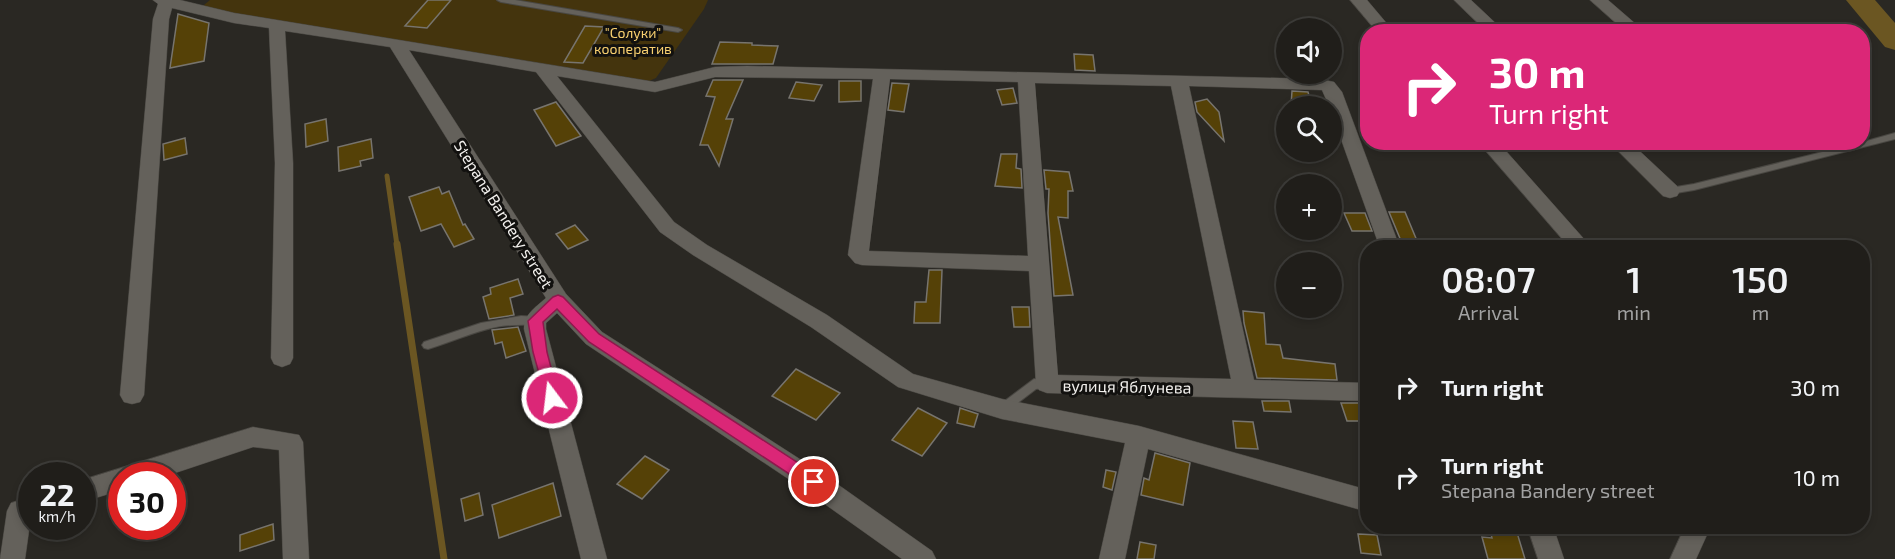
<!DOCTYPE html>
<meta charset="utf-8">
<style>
:root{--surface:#201e1a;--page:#2d2b27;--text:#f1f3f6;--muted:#a2a2a2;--line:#3d3c39}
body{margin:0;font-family:"Exo 2",sans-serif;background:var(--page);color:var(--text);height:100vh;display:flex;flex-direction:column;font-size:22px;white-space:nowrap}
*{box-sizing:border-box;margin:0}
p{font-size:20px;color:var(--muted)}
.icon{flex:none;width:33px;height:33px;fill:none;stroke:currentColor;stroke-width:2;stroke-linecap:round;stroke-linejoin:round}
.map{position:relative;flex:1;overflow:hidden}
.panel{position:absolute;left:1360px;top:240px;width:510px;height:294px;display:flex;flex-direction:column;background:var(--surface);border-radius:24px;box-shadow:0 3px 9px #0003,0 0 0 2px var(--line)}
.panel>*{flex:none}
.hud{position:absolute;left:1360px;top:24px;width:510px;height:126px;border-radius:24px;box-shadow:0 3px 9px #0003,0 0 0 2px var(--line);background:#db2777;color:#fff;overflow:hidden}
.controls{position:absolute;left:1276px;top:18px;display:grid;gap:12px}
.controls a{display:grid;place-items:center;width:66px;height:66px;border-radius:50%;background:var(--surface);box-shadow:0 3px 9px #0003,0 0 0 2px var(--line);font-size:30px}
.speed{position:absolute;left:18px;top:462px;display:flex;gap:12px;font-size:30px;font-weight:700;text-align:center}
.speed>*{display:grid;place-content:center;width:78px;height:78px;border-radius:50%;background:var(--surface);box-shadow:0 3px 9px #0003,0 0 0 2px var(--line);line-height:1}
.speed small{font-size:15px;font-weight:400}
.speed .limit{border:9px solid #d22;background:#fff;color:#111}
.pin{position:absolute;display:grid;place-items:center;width:51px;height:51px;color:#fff;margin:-26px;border:3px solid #fff;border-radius:50%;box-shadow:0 2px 6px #0007}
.me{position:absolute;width:66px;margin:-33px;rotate:345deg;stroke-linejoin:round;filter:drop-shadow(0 0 4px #0008)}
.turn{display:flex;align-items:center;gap:21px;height:126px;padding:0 30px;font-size:27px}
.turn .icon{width:78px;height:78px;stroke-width:2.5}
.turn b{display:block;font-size:42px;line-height:51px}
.eta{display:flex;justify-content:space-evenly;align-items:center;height:102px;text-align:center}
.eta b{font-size:36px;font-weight:600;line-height:42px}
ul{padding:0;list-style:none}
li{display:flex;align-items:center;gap:18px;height:90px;padding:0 30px}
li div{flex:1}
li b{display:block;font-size:22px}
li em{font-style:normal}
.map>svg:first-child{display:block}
.green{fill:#44340d}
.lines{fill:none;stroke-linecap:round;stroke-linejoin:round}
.stream-far1{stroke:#6b5622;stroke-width:5}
.stream{stroke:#6b5622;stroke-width:7}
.river{fill:#6b5622;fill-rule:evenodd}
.building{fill:#554107;stroke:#77746e;stroke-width:1.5}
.service-casing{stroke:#494742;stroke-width:2}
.minor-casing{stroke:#494742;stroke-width:1}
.service{fill:#64615b;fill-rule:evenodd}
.minor{fill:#64615b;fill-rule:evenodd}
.route{fill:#db2777;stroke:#8e194d;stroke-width:1.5}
.labels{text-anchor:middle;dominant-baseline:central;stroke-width:6;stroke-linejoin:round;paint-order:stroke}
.far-park-label{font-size:14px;fill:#f9d170;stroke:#12110f}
.street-label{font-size:16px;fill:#f2f0ed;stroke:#12110f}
</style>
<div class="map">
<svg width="1895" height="559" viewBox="0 0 1895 559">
<rect width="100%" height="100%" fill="#2a2823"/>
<polygon class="green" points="210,0 708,0 704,9 656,78 649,81 198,10"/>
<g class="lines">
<polyline class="stream-far1" points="387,176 397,245"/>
<polyline class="stream" points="397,244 444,559"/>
<polygon class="river" points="1846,0 1875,0 1895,23 1895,50 1885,47"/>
</g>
<g class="building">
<polygon points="428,0 451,0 427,28 405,26"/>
<polygon points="178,14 209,23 204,61 170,68"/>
<polygon points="585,26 604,27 583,63 564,62"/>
<polygon points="720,42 752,43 752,45 778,46 773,64 712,64"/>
<polygon points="1074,54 1093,55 1095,71 1075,70"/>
<polygon points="713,80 743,80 726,119 733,119 719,166 708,145 700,145 715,97 706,96"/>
<polygon points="839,81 861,81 861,101 839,102"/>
<polygon points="796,82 822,85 814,101 789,98"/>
<polygon points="892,83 909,84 904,112 888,110"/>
<polygon points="1013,88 1017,103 1002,105 997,90"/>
<polygon points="1292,91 1308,92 1312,106 1291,106"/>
<polygon points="1207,99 1219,112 1224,141 1197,112 1195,102"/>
<polygon points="556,102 581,136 556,146 534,110"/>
<polygon points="326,119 328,141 306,147 305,124"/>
<polygon points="185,138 187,154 164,160 163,144"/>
<polygon points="371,139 373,158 360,161 361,166 339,171 338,147"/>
<polygon points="1001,154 1017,154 1016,168 1021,169 1022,188 995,186"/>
<polygon points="1044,170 1069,172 1073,191 1068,191 1068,218 1058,217 1073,295 1054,296 1048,213 1049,189 1046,189"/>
<polygon points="439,187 442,194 449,191 463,225 465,224 474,239 454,247 441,224 421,231 409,197"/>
<polygon points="1389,212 1405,212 1420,248 1404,248"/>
<polygon points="1344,213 1365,213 1372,231 1352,231"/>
<polygon points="575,225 588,240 568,249 556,234"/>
<polygon points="929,270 942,270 940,323 914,323 915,302 926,302"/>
<polygon points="518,279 523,294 510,298 514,315 489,319 483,297 491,294 490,288"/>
<polygon points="1012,307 1029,307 1030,327 1014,327"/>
<polygon points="1243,311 1264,313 1266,344 1280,345 1283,358 1335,364 1337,380 1257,378 1244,323"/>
<polygon points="518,327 526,351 506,358 502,342 495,344 492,330"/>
<polygon points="796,369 840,393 816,420 772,396"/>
<polygon points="1262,401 1289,401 1291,412 1264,411"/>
<polygon points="1341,403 1365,403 1368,421 1347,421"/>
<polygon points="918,408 947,423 922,456 892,440"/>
<polygon points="960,408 978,414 974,427 957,423"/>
<polygon points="1233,421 1253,422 1258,449 1236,448"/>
<polygon points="1155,453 1190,463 1183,505 1141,495 1144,478 1149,480"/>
<polygon points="645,456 669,470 642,499 617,484"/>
<polygon points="1106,470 1116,472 1112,490 1103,487"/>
<polygon points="553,483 561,516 499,538 492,505"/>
<polygon points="479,493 483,515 465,521 461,499"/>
<polygon points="273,524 274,540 240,551 240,535"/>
<polygon points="1489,526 1515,526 1525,559 1488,559 1482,537 1492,538"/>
<polygon points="1358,534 1377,535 1381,555 1361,553"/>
<polygon points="1140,542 1156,545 1154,559 1137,559"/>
</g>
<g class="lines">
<defs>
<g id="service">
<polygon points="497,0 515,0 678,28 682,30 678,32 501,2"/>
<polygon points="1895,133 1895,139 1694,190 1670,194 1665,191 1670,188 1694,184 1863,142"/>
<path d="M521,316L539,317L540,320L539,323C525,326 510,324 496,327C473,332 451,342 428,349L424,348L422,345L424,342L481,323Z"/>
<polygon points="1034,379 1051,381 1053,384 1051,387 1036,389 1006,412 1002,414 998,412 996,409 998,406"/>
</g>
<g id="minor">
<path d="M153,0H180L234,13L655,82L715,67L747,66L1320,79L1334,82L1342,92L1400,248H1380L1332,114V106H1329L1322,90L1189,86L1254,380L1368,383V401L1047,393L1039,390L1036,384L1029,271L862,265L855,263L848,255L873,79L715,77L655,92L557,76L674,222L707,245L827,315L913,374L1002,399L1139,426L1368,490V512L1148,449L1125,559H1099L1125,443L1002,419L898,387L811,327L693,255L660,232L536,72L409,50L566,294L602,332L823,474L932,551L936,559H902L805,490L586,344L557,313L546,323V329L607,559H581L524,329C524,314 535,308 546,298L390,47L285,31L293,163V358L290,364L282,367L274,364L271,358L275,163L269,28L234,23L172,8L169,19L144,395L140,402L132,404L124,402L120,395L153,19L158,4ZM890,79L1018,82L1028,256L869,251ZM1035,83L1171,86L1231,379L1058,375Z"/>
<polygon points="1350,0 1367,0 1394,32 1377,32"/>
<polygon points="1454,0 1471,0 1505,32 1487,32"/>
<polygon points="1590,0 1608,0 1645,32 1626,32"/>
<polygon points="1478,142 1498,142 1592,248 1570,248"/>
<polygon points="1609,142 1630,142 1677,186 1680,191 1677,196 1670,198 1663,196"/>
<polygon points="253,427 299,435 303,442 309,559 283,559 279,450 253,447 166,476 122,476 122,490 82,502 82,480"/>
<polygon points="20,500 29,503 32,509 25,559 0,559 7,511 11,503"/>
<polygon points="1527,526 1553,526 1564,559 1538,559"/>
<polygon points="1685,526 1711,526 1696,559 1670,559"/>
</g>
</defs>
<use href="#service" class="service-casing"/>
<use href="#minor" class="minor-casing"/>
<use href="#service" class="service"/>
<use href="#minor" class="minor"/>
</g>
<polygon class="route" points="558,295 563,297 599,334 820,477 822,482 820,487 814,489 809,487 589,342 557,309 543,322 547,352 559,398 557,402 547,402 533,352 528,321 553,297"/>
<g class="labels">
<g class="far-park-label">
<text x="633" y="32">"Солуки"<tspan x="633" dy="16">кооператив</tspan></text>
</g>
<g class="street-label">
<text transform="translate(504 214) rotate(58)">Stepana Bandery street</text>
<text transform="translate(1127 386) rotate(1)">вулиця Яблунева</text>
</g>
</g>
</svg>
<div class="controls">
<a><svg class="icon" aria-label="sound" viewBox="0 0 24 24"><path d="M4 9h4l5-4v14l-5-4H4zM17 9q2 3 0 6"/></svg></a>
<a><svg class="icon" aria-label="search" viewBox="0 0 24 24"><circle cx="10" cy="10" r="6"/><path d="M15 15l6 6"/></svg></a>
<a>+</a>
<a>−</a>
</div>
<div class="speed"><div>22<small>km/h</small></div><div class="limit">30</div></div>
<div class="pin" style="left:814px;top:482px;background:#d93025"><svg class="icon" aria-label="arrive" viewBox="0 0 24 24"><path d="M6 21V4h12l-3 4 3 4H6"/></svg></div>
<svg class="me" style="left:552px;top:398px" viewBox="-20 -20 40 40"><circle r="17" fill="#db2777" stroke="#fff" stroke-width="3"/><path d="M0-11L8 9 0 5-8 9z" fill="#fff"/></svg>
<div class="hud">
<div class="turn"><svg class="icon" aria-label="right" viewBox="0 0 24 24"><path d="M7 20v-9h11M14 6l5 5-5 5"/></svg><div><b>30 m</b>Turn right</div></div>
</div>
<section class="panel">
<div class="eta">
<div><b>08:07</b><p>Arrival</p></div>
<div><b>1</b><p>min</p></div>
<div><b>150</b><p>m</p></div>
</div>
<ul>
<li><svg class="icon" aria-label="right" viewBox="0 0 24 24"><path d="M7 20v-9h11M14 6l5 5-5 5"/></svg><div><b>Turn right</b></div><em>30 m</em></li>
<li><svg class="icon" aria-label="right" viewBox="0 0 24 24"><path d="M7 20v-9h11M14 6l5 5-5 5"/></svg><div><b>Turn right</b><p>Stepana Bandery street</p></div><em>10 m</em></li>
</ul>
</section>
</div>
